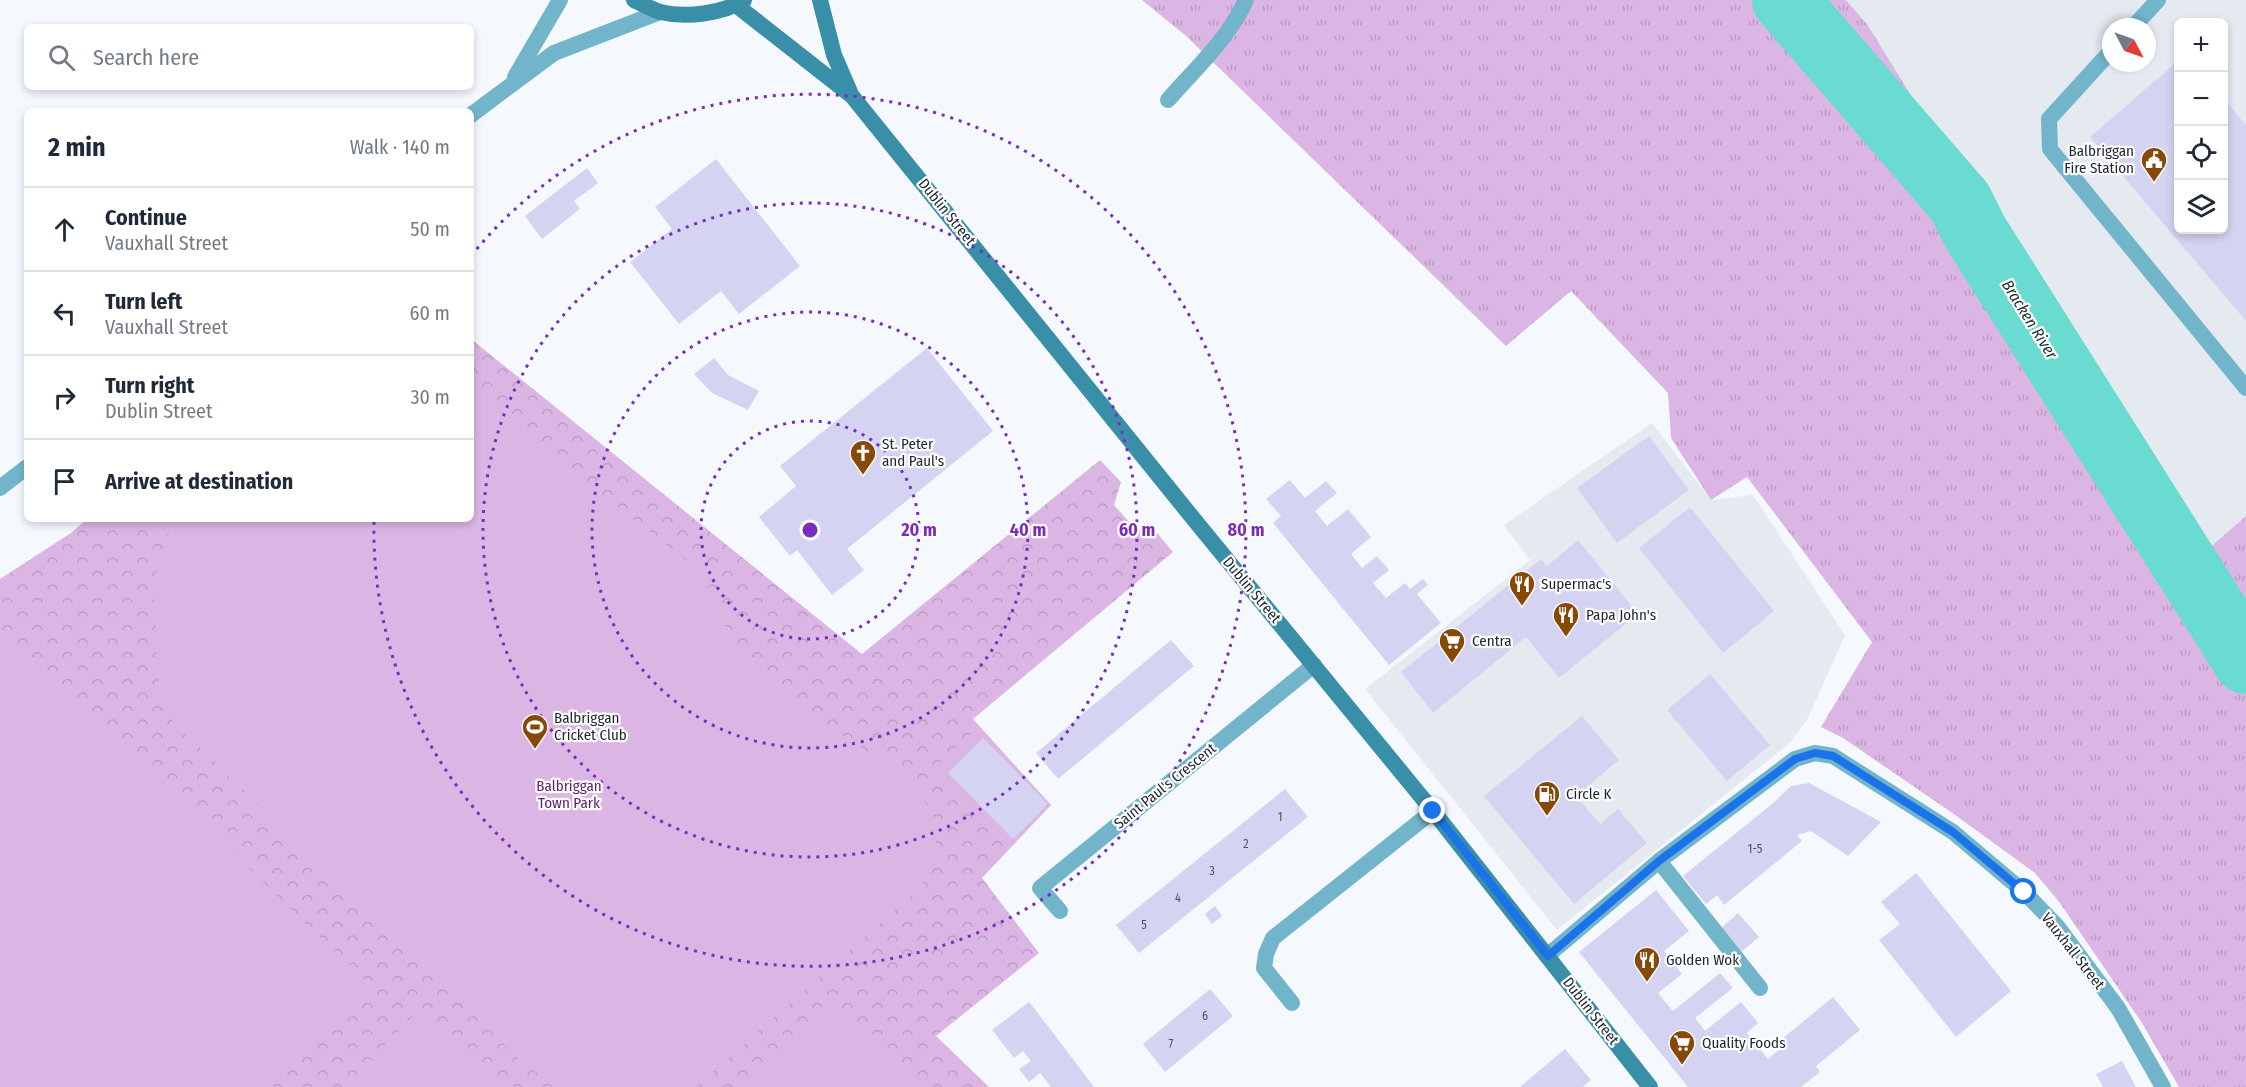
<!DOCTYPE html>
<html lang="en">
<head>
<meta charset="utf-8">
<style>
  body { margin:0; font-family:"Fira Sans Condensed",sans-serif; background:#f6f6f7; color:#1f2937 }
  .controls { position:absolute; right:18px; top:18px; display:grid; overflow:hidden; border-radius:9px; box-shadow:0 3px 9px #0003 }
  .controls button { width:54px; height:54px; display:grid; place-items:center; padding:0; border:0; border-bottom:2px solid #e0e1e3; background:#fff; color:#1f2937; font:30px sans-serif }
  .compass { position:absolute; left:2102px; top:18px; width:54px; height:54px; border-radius:50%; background:#fff; box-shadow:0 3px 9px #0003; rotate:131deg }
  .stop { position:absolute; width:18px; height:18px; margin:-14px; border:4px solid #1a73e8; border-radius:50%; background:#fff }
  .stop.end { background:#1a73e8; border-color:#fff; box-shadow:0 2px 6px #0008 }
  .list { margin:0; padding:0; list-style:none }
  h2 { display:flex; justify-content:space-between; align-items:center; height:78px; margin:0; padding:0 24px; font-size:26px }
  h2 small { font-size:20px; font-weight:400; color:#747a83 }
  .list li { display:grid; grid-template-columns:39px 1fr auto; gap:18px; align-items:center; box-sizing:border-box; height:84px; padding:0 24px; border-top:2px solid #e0e1e3 }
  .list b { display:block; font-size:22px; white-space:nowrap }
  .list p { margin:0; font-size:20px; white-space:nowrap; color:#747a83 }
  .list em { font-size:20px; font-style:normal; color:#747a83 }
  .icon { flex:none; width:33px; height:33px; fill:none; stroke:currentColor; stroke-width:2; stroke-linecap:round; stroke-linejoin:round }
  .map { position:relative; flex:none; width:2246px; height:1087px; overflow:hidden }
  .search { position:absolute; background:#fff; box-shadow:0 3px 9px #0003; left:24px; top:24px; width:450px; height:66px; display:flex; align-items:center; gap:15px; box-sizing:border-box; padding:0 21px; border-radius:9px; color:#747a83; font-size:22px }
  .panel { position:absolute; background:#fff; box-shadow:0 3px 9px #0003; left:24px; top:108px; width:450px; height:414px; border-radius:9px }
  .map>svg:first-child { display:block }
  .built { fill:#e5eaf0; fill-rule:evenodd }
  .grass { fill:url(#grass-tufts) }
  .park { fill:url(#park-crowns) }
  .pitch { fill:#dbb6e4 }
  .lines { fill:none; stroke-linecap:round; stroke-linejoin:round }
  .river { stroke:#6adbd0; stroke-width:66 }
  .building { fill:#d4d4f2 }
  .service { stroke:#72b5ca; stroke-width:16 }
  .minor { stroke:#72b5ca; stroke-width:16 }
  .tertiary { stroke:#72b5ca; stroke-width:16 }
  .secondary { stroke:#398fa8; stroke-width:16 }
  .route { stroke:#1a73e8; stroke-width:8 }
  .ring { fill:none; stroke:#7b2cbf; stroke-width:3; stroke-dasharray:3 6 }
  .labels { text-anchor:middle; stroke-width:4.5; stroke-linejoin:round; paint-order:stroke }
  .number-label { font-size:12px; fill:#4c515f }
  .poi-label { font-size:15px; fill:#1e252e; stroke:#fff; text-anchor:start }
  .street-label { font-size:15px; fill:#1e252e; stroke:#fff }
  .park-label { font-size:15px; fill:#60226e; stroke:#fff }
  .water-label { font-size:16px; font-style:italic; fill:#1b302e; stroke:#fff }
  .centre { fill:#7b2cbf; stroke:#fff; stroke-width:3 }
  .ring-label { font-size:18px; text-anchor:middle; font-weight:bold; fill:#7b2cbf; stroke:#fff; stroke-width:4.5; stroke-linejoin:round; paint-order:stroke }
</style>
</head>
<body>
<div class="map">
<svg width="2246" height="1087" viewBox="0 0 2246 1087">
  <defs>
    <pattern id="grass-tufts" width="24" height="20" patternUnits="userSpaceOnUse" patternTransform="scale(1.5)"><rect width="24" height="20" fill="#dbb6e4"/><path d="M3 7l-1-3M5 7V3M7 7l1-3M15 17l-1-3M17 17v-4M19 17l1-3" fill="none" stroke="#bc9cc4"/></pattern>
    <pattern id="park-crowns" width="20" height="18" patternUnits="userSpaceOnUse" patternTransform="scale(1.5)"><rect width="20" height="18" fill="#dbb6e4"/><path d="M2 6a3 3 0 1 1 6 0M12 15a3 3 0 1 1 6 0" fill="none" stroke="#bc9cc4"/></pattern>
  </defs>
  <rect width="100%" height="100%" fill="#f5f9fe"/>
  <path class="built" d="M1846 0H2246V516L2197 559 1867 24ZM2178 22H2224V230H2178ZM2111 27H2147V63H2111Z
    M1652 423 1711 500 1753 495 1845 635 1808 718 1791 742 1557 930 1365 689 1530 560 1504 525Z"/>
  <path class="grass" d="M1142 0H1846L1867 24 2197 559 2246 516V1087H2179L2142 1023 2060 903 2035 873 1951 812 1843 738 1821 727 1872 642 1747 477 1711 500 1671 438 1668 393 1571 291 1506 346 1186 36Z"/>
  <path class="park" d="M471 339 862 654 1100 460 1121 482 1114 505 1136 530 1157 533 1173 552 973 719 1051 805 982 878 1039 953 936 1036 989 1087H0V579L71 533 87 519H471Z"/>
  <path class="pitch" d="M471 382 519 432 702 572 734 647 798 707 913 780 940 829 922 886 696 1087H555L524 1064 173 721 157 675 154 580 173 519H471Z
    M0 629 368 983 268 1087H0Z
    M973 732 1038 803 1002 836 937 765Z
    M827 1001 917 1087H746Z
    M418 1010 500 1087H346Z"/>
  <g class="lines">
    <path class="river" d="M1785 0 1960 202 1975 232 2246 661"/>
  </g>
  <path class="building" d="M2178 61V230H2224V99L2246 125V321L2090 137Z
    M716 159 800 266 739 314 721 291 679 324 630 262 672 229 655 207Z
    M587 168 598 183 574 201 580 209 542 239 525 216Z
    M927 348 993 431 847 549 864 570 832 595 797 550 790 556 759 517 796 486 780 466Z
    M714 358 728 375 759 391 748 410 712 393 694 374Z
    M1649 436 1689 490 1617 543 1577 488Z
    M1290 480 1305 498 1326 481 1337 493 1315 511 1327 526 1348 509 1371 537 1351 554 1362 568 1377 556 1389 570 1373 583 1386 598 1405 583 1410 589 1423 579 1428 585 1417 594 1441 623 1389 665 1273 523 1281 516 1266 499Z
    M1690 507 1774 611 1723 653 1639 548Z
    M1578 540 1638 614 1559 678 1526 637 1433 713 1401 672 1541 559 1547 566Z
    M1171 640 1194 666 1058 779 1036 753Z
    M1710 674 1770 745 1727 781 1667 710Z
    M1582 716 1619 760 1576 796 1600 824 1618 809 1647 843 1574 904 1484 796Z
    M983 738 1048 804 1013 839 948 773Z
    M1809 783 1881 822 1848 856 1811 831 1797 835 1802 841 1724 905 1717 895 1706 904 1683 876 1772 804 1791 786Z
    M1285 789 1308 817 1139 953 1116 925Z
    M1916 873 2011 991 1956 1037 1879 940 1900 924 1881 902Z
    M1656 890 1689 931 1664 951 1682 974 1658 993 1673 1011 1720 973 1733 988 1695 1018 1705 1031 1741 1002 1758 1023 1747 1033 1768 1059 1780 1049 1776 1044 1833 997 1860 1030 1816 1066 1820 1072 1801 1087H1688L1579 952Z
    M1215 906 1222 916 1212 924 1205 914Z
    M1738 913 1759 937 1740 953 1719 930Z
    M1210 989 1233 1016 1165 1072 1143 1044Z
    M1029 1002 1051 1030 1094 1087H1051L1040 1073 1029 1082 1019 1069 1031 1061 1023 1051 1014 1058 992 1030Z
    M1565 1049 1591 1080 1583 1087H1520Z
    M2122 1061 2136 1087H2103L2096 1074Z"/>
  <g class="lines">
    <path class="service" d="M2133 27 2158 0
      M2111 51 2049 119 2050 149 2246 388
      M1168 100C1195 69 1229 38 1246 0
      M1659 861 1760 988
      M1292 1003 1264 968 1266 954 1273 938 1433 811"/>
    <path class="minor" d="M1060 911 1040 888 1314 665
      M1547 956 1659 861 1795 759 1815 753 1833 756 1953 832 2024 892 2057 926 2118 1008 2163 1087"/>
    <path class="tertiary" d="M515 77 560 0
      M471 115 554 53 660 12
      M0 488 27 467"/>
    <path class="secondary" d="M634 0C642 4 651 9 660 12 686 18 722 14 744 0
      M820 0 834 55 850 92
      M736 5 852 96 1192 517 1433 811 1650 1087"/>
  </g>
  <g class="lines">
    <path class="route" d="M1433 811 1548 956 1659 861 1795 759 1815 753 1833 756 1953 832 2024 892"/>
  </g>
  <g class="ring">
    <circle cx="810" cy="530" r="109"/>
    <circle cx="810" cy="530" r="218"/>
    <circle cx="810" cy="530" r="327"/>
    <path d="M471 256A436 436 0 1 1 374 522"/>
  </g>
  <defs>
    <g id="civic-pin" transform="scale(1.35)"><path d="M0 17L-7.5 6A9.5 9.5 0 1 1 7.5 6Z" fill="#864908" stroke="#fff"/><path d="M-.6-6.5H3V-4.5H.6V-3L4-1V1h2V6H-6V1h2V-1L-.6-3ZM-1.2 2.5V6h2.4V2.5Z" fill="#fff"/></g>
    <g id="church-pin" transform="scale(1.35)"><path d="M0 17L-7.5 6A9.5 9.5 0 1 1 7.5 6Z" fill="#864908" stroke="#fff"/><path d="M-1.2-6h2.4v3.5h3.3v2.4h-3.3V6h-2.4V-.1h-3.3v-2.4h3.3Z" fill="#fff"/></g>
    <g id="restaurant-pin" transform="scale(1.35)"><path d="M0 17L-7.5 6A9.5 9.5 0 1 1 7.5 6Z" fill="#864908" stroke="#fff"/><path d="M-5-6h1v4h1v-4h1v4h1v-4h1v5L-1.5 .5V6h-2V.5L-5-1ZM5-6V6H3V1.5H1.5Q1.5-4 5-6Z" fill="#fff"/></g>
    <g id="supermarket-pin" transform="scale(1.35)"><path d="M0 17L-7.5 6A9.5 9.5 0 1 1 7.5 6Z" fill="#864908" stroke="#fff"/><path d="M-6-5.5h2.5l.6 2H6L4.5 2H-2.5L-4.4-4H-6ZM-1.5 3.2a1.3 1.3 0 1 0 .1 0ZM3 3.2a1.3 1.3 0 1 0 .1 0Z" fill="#fff"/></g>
    <g id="stadium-pin" transform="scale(1.35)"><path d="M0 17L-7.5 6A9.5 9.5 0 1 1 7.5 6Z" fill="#864908" stroke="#fff"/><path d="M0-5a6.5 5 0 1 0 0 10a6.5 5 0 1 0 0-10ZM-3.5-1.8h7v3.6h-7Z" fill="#fff"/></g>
    <g id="fuel-pin" transform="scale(1.35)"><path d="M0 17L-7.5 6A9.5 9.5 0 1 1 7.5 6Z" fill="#864908" stroke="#fff"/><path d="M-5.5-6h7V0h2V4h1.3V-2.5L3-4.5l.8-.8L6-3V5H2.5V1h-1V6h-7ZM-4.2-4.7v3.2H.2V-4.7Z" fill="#fff"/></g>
  </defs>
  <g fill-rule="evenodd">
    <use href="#civic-pin" x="2154" y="160"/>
    <use href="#church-pin" x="863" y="453"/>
    <use href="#restaurant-pin" x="1522" y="584"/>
    <use href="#restaurant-pin" x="1566" y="615"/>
    <use href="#supermarket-pin" x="1452" y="641"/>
    <use href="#stadium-pin" x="535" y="727"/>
    <use href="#fuel-pin" x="1547" y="794"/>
    <use href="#restaurant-pin" x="1647" y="960"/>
    <use href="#supermarket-pin" x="1682" y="1043"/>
  </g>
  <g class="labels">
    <g class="number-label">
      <text x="1280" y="821">1</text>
      <text x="1246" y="848">2</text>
      <text x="1755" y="853">1-5</text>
      <text x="1212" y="875">3</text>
      <text x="1178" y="902">4</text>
      <text x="1144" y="929">5</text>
      <text x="1205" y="1020">6</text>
      <text x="1171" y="1048">7</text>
    </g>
    <g class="poi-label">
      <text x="2134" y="156" text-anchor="end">Balbriggan<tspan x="2134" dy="17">Fire Station</tspan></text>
      <text x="882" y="449">St. Peter<tspan x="882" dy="17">and Paul's</tspan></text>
      <text x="1541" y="589">Supermac's</text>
      <text x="1586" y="620">Papa John's</text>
      <text x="1472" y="646">Centra</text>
      <text x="554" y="723">Balbriggan<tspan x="554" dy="17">Cricket Club</tspan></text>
      <text x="1566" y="799">Circle K</text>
      <text x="1666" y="965">Golden Wok</text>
      <text x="1702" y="1048">Quality Foods</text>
    </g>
    <g class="street-label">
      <text transform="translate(947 212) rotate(51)" y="5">Dublin Street</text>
      <text transform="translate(1252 590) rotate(50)" y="5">Dublin Street</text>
      <text transform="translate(1165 786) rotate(-39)" y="5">Saint Paul's Crescent</text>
      <text transform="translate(2073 951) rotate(52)" y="5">Vauxhall Street</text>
      <text transform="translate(1591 1011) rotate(52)" y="5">Dublin Street</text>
    </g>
    <g class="park-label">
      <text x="569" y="791">Balbriggan<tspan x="569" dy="17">Town Park</tspan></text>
    </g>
    <g class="water-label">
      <text transform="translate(2030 319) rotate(58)" y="6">Bracken River</text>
    </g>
  </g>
  <circle cx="810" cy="530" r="9" class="centre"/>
  <g class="ring-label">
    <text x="919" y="536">20 m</text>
    <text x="1028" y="536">40 m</text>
    <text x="1137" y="536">60 m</text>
    <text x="1246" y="536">80 m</text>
  </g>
</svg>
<div class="controls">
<button>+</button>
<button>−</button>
<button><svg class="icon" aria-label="locate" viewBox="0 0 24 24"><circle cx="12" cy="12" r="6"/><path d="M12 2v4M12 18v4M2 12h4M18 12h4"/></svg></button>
<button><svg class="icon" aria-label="layers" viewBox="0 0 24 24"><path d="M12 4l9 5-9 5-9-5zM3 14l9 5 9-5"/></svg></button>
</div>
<svg class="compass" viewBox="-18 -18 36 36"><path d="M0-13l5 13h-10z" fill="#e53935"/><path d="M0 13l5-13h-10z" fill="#747a83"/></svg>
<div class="stop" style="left:2024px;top:892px"></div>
<div class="stop end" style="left:1433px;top:811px"></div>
<div class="search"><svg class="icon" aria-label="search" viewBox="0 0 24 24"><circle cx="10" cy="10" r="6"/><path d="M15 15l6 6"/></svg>Search here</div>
<section class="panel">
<h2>2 min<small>Walk · 140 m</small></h2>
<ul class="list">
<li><svg class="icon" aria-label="ahead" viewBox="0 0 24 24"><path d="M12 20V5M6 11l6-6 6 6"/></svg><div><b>Continue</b><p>Vauxhall Street</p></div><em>50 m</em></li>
<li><svg class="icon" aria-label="left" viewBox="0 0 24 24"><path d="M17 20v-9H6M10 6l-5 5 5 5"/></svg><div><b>Turn left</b><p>Vauxhall Street</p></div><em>60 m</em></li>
<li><svg class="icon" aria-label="right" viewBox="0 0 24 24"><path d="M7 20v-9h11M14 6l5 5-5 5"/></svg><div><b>Turn right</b><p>Dublin Street</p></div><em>30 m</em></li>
<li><svg class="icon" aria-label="arrive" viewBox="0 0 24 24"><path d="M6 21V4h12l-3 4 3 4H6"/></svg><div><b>Arrive at destination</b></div></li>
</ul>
</section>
</div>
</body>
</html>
